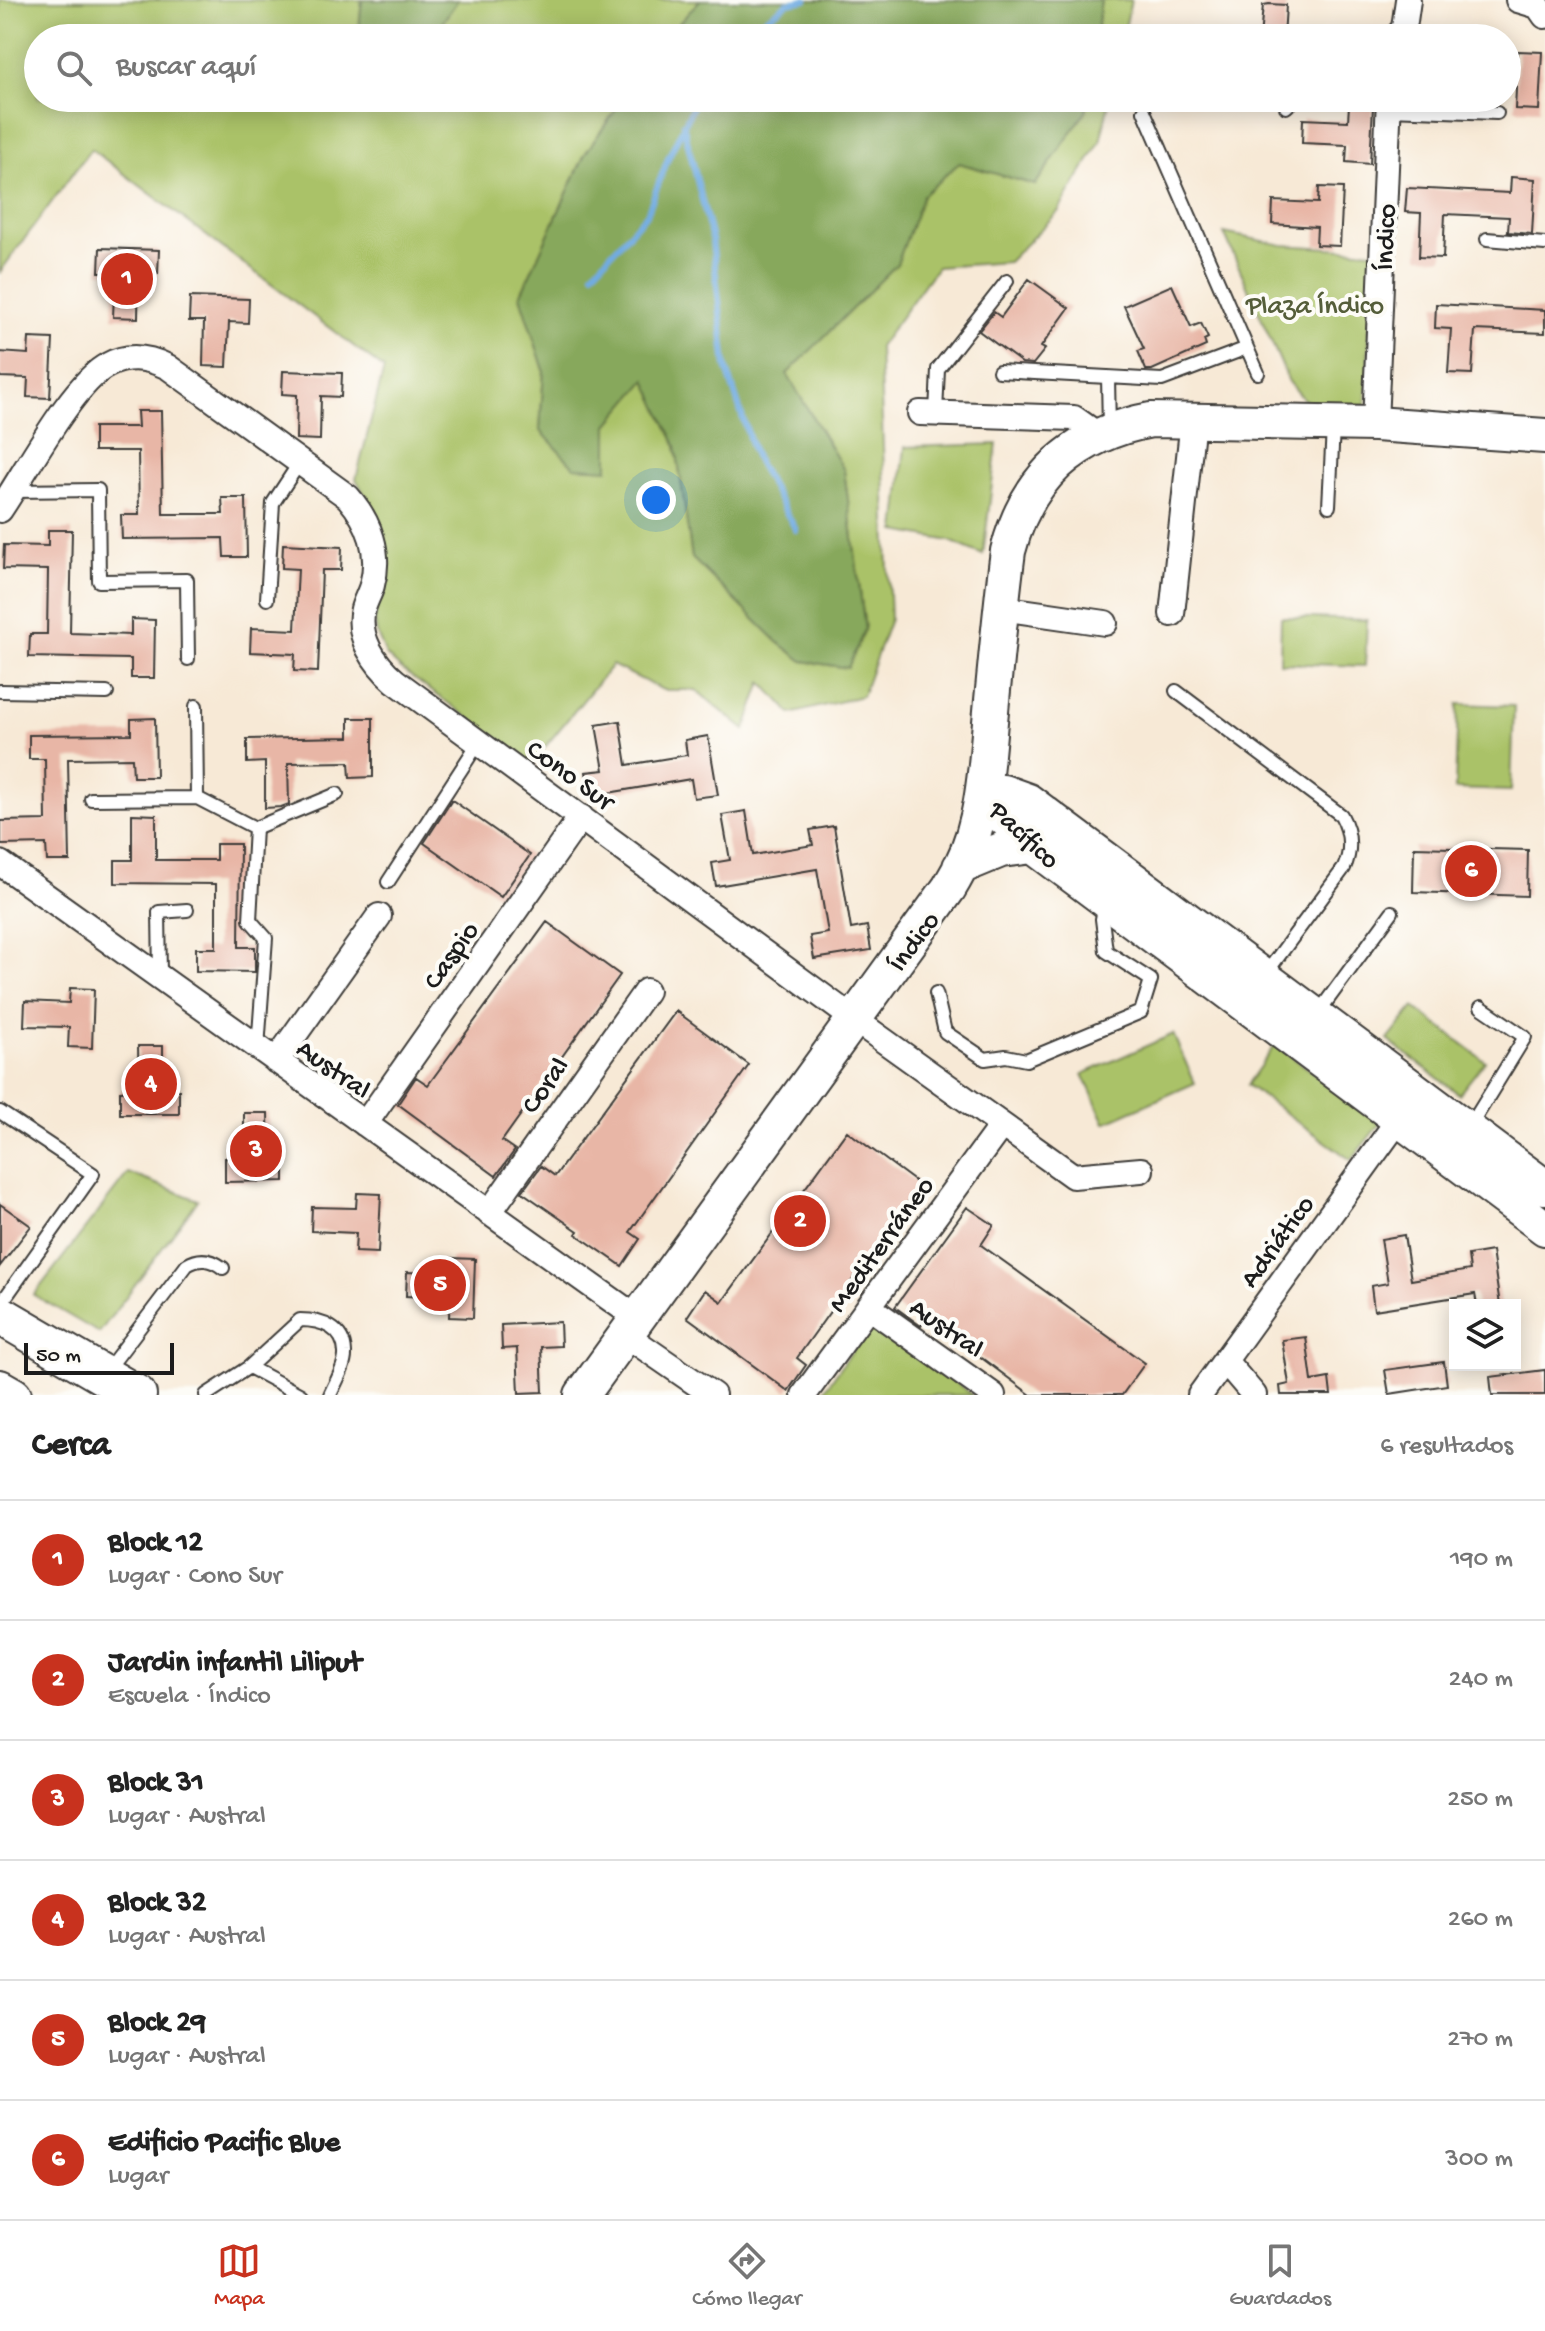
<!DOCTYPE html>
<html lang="es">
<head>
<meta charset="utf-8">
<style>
  body { margin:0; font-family:"Gochi Hand",sans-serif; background:#f6f6f6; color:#222 }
  .controls { position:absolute; right:24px; bottom:24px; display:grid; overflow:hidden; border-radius:0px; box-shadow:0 4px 20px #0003 }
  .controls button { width:72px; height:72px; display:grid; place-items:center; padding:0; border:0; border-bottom:2px solid #e0e0e0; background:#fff; color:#222; font:40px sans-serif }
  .scale { position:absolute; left:24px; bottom:20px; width:150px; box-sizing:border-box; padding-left:8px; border:4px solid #1c1c1c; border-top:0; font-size:22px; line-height:28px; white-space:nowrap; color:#1c1c1c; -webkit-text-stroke:6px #fdfcf7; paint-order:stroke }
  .you { position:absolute; left:656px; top:500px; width:28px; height:28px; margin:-20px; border:6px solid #fff; border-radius:50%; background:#1a73e8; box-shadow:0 0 0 12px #1a73e833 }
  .badge { display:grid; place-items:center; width:52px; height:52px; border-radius:50%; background:#c8321e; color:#fff; font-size:26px; font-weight:700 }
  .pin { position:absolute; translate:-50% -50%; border:4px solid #fff; box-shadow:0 2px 8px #0006 }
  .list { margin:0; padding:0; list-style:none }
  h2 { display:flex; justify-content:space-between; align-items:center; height:104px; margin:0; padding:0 32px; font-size:34px }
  h2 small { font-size:26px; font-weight:400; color:#767676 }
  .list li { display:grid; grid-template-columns:52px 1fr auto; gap:24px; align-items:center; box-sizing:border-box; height:120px; padding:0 32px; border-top:2px solid #e0e0e0 }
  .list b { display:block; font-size:30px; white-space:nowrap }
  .list p { margin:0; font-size:26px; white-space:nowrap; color:#767676 }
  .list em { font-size:26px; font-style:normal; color:#767676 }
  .icon { flex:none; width:44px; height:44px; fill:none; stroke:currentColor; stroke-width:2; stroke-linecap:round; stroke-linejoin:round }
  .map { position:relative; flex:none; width:1545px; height:1395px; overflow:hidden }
  .search { position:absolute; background:#fff; box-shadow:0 4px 20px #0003; left:24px; right:24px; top:24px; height:88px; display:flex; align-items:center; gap:20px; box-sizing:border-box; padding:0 28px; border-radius:44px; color:#767676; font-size:30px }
  .sheet { height:824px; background:#fff }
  nav { display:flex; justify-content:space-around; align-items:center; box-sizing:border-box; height:112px; border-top:2px solid #e0e0e0; background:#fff; font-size:22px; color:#767676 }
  nav a { display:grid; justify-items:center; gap:4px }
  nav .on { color:#c8321e }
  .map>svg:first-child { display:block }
  .green { fill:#aac267; stroke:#636f42; stroke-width:2 }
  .forest { fill:#87a85c; stroke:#52623c; stroke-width:2 }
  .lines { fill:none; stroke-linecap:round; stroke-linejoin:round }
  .stream { stroke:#71ace2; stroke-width:6 }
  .building { fill:#e8b6a6 }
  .lane-casing { stroke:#3d3b38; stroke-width:16 }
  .street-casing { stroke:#3d3b38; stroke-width:28 }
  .secondary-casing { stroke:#3d3b38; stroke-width:38 }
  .primary-casing { stroke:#3d3b38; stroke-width:42 }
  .lane { stroke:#fff; stroke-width:12 }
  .street { stroke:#fff; stroke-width:24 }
  .secondary { stroke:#fff; stroke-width:34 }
  .primary { stroke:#fff; stroke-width:38 }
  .labels { text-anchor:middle; stroke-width:8; stroke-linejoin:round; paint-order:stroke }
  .street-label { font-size:28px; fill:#1c1c1c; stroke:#fdfcf7 }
  .park-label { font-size:28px; fill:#555e3a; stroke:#fdfcf7 }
</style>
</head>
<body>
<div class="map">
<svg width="1545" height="1395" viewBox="0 0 1545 1395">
  <rect width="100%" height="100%" fill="#fdfcf7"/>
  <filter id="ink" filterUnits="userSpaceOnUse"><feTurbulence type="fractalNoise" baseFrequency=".0125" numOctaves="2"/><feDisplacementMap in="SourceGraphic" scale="16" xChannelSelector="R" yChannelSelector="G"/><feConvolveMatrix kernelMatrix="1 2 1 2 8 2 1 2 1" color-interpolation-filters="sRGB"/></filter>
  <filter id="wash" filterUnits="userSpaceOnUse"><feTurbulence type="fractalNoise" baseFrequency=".006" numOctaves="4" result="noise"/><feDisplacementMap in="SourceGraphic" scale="32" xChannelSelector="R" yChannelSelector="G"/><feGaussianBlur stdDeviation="1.8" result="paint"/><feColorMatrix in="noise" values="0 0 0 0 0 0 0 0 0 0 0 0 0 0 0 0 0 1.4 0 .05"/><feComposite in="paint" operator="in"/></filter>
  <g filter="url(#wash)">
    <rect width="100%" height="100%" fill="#f7e9d6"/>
    <path class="green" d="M0 0H362L358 38H38V98H624L585 154 520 296 544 370 540 430 608 425 646 379 676 446 692 558 778 642 803 661 847 668 865 629 844 470 786 374 897 264 923 195 959 163 1035 185 1086 111 1088 98H1110L1100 142 1058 212 1008 262 937 267 879 347 890 619 862 696 791 714 762 682 745 730 696 690H663L612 665 532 763 402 670 386 655 377 634 375 622 384 538 374 511 356 479 384 369 91 149 0 272Z
      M458 0H700L666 38H422L439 27Z
      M1101 0H1131L1123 38H1096Z
      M1224 233 1283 245 1373 251 1366 406 1308 404 1289 382Z
      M997 444 983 555 950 541 896 531 905 447Z
      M1281 617 1367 620 1365 666 1280 663Z
      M1458 704 1514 706 1511 791 1455 789Z
      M1414 1007 1485 1061 1459 1094 1388 1040Z
      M1173 1034 1195 1083 1105 1123 1083 1074Z
      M1275 1045 1382 1121 1351 1160 1247 1085Z
      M128 1173 198 1200 99 1333 34 1295Z
      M872 1323 973 1395H821Z"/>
    <path class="forest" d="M362 0H458L439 27 422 38H358Z
      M700 0H1101L1096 38H666Z
      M624 98H1088L1086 111 1035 185 959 163 923 195 897 264 787 374 844 470 865 629 848 668 803 661 778 642 692 558 676 446 646 380 608 425V469L574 467 540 430 544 370 520 296 585 154Z"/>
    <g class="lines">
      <path class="stream" d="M739 38 788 3 806 0
        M683 124 712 240 726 366 756 459 796 530
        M593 273 647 214 669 156 697 98"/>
    </g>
    <g id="blocks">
      <path class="building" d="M1269 4 1286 5 1284 38H1260L1263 5Z
        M1518 51 1542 52 1539 110 1515 109Z
        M1349 105 1373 106 1370 164 1346 162 1347 145 1302 143 1303 119 1348 121Z
        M1511 177 1535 179 1532 234 1508 232 1509 217 1445 214 1443 258 1419 257 1421 213 1405 212 1407 188 1510 193Z
        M1319 187 1343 188 1340 246 1316 245 1317 227 1272 224 1273 201 1318 203Z
        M100 248 159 250 158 274 139 273 138 318 113 317 115 272H99Z
        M1029 279 1069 308 1041 347 1045 349 1033 364 1022 363 979 331 994 312 1001 317Z
        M1172 285 1191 327 1201 323 1208 338 1204 340 1206 346 1152 370H1146L1138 351 1144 349 1124 306Z
        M190 297 249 299 248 323 229 322 227 367 203 366 204 321H189Z
        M1436 304 1545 310V333L1475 330 1472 374 1448 373 1451 329 1435 328Z
        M29 338 53 339 50 398 27 397 28 378 0 377V352L28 354Z
        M283 371 342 373 341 397 321 396 320 440 296 439 297 395 282 394Z
        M137 411H161L163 514H223L222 498H246L247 557H224L223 538 122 539 121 515H139L138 451H94V427H138Z
        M48 530H72L70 633 131 635V619L155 620 154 678H131V659L29 657 30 634H47L48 570 3 569 4 545 48 546Z
        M283 544 342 547 341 570H322L318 672 294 671 295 654 250 652 251 628 295 630 298 569 282 568Z
        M155 718 156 777H133L132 758 68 759 70 861H47L46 844 1 845V821L46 820 45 759H29V735L131 734V719Z
        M349 718H373V777L350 778 349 762 288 763 289 804 281 807 265 808V762L247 763V739L349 737Z
        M620 721 627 765 687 755 685 740 708 736 718 795 694 798 691 779 590 796 586 772 604 770 596 725Z
        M452 800 530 855 501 897 424 843Z
        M746 811 753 855 813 845 810 830 834 826 851 929 867 926 871 950 814 959 810 936 828 933 817 869 716 886 712 863 730 860 722 815Z
        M132 814 156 815V860H216V844H240L239 947H255V972L196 971V948H216V884L115 883V860H132Z
        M1414 847 1528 850 1527 896 1413 892Z
        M547 922 620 975 502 1141 515 1150 496 1176 398 1104 416 1077 428 1085Z
        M70 988 94 989 92 1048 68 1047 69 1027 24 1026 25 1001 69 1003Z
        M676 1011 749 1065 630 1232 640 1239 622 1266 576 1234 578 1231 522 1192 541 1166 555 1176Z
        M138 1046H163V1090H179V1114H120V1091L139 1090Z
        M244 1113H268L269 1157H284V1181L225 1182V1158L244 1157Z
        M847 1131 920 1185 797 1358 806 1365 788 1391 687 1317 705 1290 722 1302Z
        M357 1193 381 1194 378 1253 355 1252 356 1233 311 1231 312 1207 356 1208Z
        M0 1204 31 1226 0 1266Z
        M967 1207 994 1225 981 1245 1145 1363 1122 1395H1031L927 1317 921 1326 895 1307Z
        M1404 1235 1411 1280 1470 1270 1468 1255 1492 1251 1500 1305H1477L1475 1294 1374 1310 1371 1286 1388 1283 1381 1239Z
        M451 1258 475 1259 473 1318 449 1317 450 1298 406 1296 407 1272 451 1274Z
        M560 1322 561 1346 541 1347 543 1392 519 1393 517 1348 502 1349 501 1325Z
        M1306 1337 1312 1381 1329 1378 1331 1395H1281L1280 1386 1289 1384 1282 1340Z
        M1444 1362 1447 1385 1389 1394 1385 1370Z
        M1545 1370V1395H1492L1490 1377Z"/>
    </g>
  </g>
  <g filter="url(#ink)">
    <use href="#blocks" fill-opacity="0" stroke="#3d3b38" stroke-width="2"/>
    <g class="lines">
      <g class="lane-casing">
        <path id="lane" d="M1286 107 1296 98
          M1389 109 1497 113
          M1144 111 1258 373
          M1487 239 1545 244
          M999 371 1162 380 1247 348
          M1108 377 1109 430
          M936 413 938 369 1007 281
          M13 491 98 490 99 581 187 580 188 659
          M1329 506 1333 427
          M267 599 273 503 300 462
          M0 691 107 693
          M1176 691 1341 815C1351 833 1352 850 1344 868L1264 976
          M196 706 197 798 255 828
          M91 799 197 798
          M388 882 479 742
          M160 975 159 912 187 910
          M936 993 945 1032 985 1059 1006 1056 1026 1060 1141 1012 1151 980 1106 951 1102 919 1105 903
          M1318 1013 1392 912
          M258 1048 266 938 250 920 255 828 337 794
          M0 1112 93 1174 0 1305
          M1469 1128 1525 1037 1481 1007
          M249 1367 300 1320C322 1320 344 1328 345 1353 346 1366 335 1383 330 1395
          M105 1373 187 1265C200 1257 211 1259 223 1268
          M206 1395 249 1367 301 1395"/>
      </g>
      <g class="street-casing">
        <path id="street" d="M1518 0 1538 6 1545 16
          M1396 38 1404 28 1408 0
          M920 413 1074 418 1098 435
          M1375 424 1389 98
          M0 510C24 475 73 382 108 365 128 354 148 357 168 367L348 497C370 522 381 553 372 585 370 593 365 601 363 609 356 637 375 664 395 681L855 1020 1073 1176 1141 1170
          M1001 608 1105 623
          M1172 614 1193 420
          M0 863 637 1318
          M276 1061 379 916
          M365 1124 581 817
          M489 1213 646 991
          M869 1307 993 1395
          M626 1335 713 1395
          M1225 1361 1254 1395
          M804 1395 1001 1126
          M1200 1395 1399 1119"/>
      </g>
      <g class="secondary-casing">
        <path id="secondary" d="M984 793 996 810 1033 846 1545 1228
          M984 793 1003 792 1028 801 1545 1187
          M960 867 1001 850 1033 846
          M0 1387 14 1395
          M582 1395 949 888C984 833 985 774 991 711 996 658 1001 604 1008 551 1027 477 1075 434 1151 420L1375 424 1545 436"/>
      </g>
      <g class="primary-casing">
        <path id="primary" d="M0 1315 137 1395"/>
      </g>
      <use href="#lane" class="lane"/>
      <use href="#street" class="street"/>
      <use href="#secondary" class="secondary"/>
      <use href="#primary" class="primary"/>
    </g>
  </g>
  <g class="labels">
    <g class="street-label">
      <text transform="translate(1383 237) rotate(-88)" y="10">Índico</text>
      <text transform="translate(572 773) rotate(36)" y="10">Cono Sur</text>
      <text transform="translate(1026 833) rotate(43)" y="10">Pacífico</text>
      <text transform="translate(912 940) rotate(-54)" y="10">Índico</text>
      <text transform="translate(449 954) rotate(-55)" y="10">Caspio</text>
      <text transform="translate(335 1067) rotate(35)" y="10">Austral</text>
      <text transform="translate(543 1084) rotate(-55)" y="10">Coral</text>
      <text transform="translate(1275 1240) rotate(-54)" y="10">Adriático</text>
      <text transform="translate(879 1243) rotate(-54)" y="10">Mediterráneo</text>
      <text transform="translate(948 1326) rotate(35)" y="10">Austral</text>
    </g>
    <g class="park-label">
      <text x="1315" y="313">Plaza Índico</text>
    </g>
  </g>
</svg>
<div class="controls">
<button><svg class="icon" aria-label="layers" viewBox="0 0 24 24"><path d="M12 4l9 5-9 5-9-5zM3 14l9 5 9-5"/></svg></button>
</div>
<div class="scale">50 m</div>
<div class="you"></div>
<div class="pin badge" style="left:127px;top:279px">1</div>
<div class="pin badge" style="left:800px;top:1221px">2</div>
<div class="pin badge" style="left:256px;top:1151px">3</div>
<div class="pin badge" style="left:151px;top:1084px">4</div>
<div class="pin badge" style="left:440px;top:1285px">5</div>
<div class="pin badge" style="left:1471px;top:871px">6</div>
<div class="search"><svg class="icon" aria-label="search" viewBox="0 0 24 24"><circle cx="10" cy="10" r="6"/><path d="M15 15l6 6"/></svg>Buscar aquí</div>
</div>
<section class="sheet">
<h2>Cerca<small>6 resultados</small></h2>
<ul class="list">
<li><span class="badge">1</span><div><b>Block 12</b><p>Lugar · Cono Sur</p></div><em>190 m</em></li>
<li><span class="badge">2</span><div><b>Jardin infantil Liliput</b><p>Escuela · Índico</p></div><em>240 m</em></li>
<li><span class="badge">3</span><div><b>Block 31</b><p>Lugar · Austral</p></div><em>250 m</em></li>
<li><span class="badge">4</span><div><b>Block 32</b><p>Lugar · Austral</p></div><em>260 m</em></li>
<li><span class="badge">5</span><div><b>Block 29</b><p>Lugar · Austral</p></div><em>270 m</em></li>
<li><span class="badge">6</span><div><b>Edificio Pacific Blue</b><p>Lugar</p></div><em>300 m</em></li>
</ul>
</section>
<nav>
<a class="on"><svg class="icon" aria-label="map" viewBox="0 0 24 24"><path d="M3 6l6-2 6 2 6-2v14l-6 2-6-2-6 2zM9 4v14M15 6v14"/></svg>Mapa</a>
<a><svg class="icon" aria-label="directions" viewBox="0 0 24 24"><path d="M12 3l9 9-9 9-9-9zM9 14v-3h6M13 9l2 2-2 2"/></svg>Cómo llegar</a>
<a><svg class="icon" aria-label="saved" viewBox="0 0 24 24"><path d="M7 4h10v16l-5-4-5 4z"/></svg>Guardados</a>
</nav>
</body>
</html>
